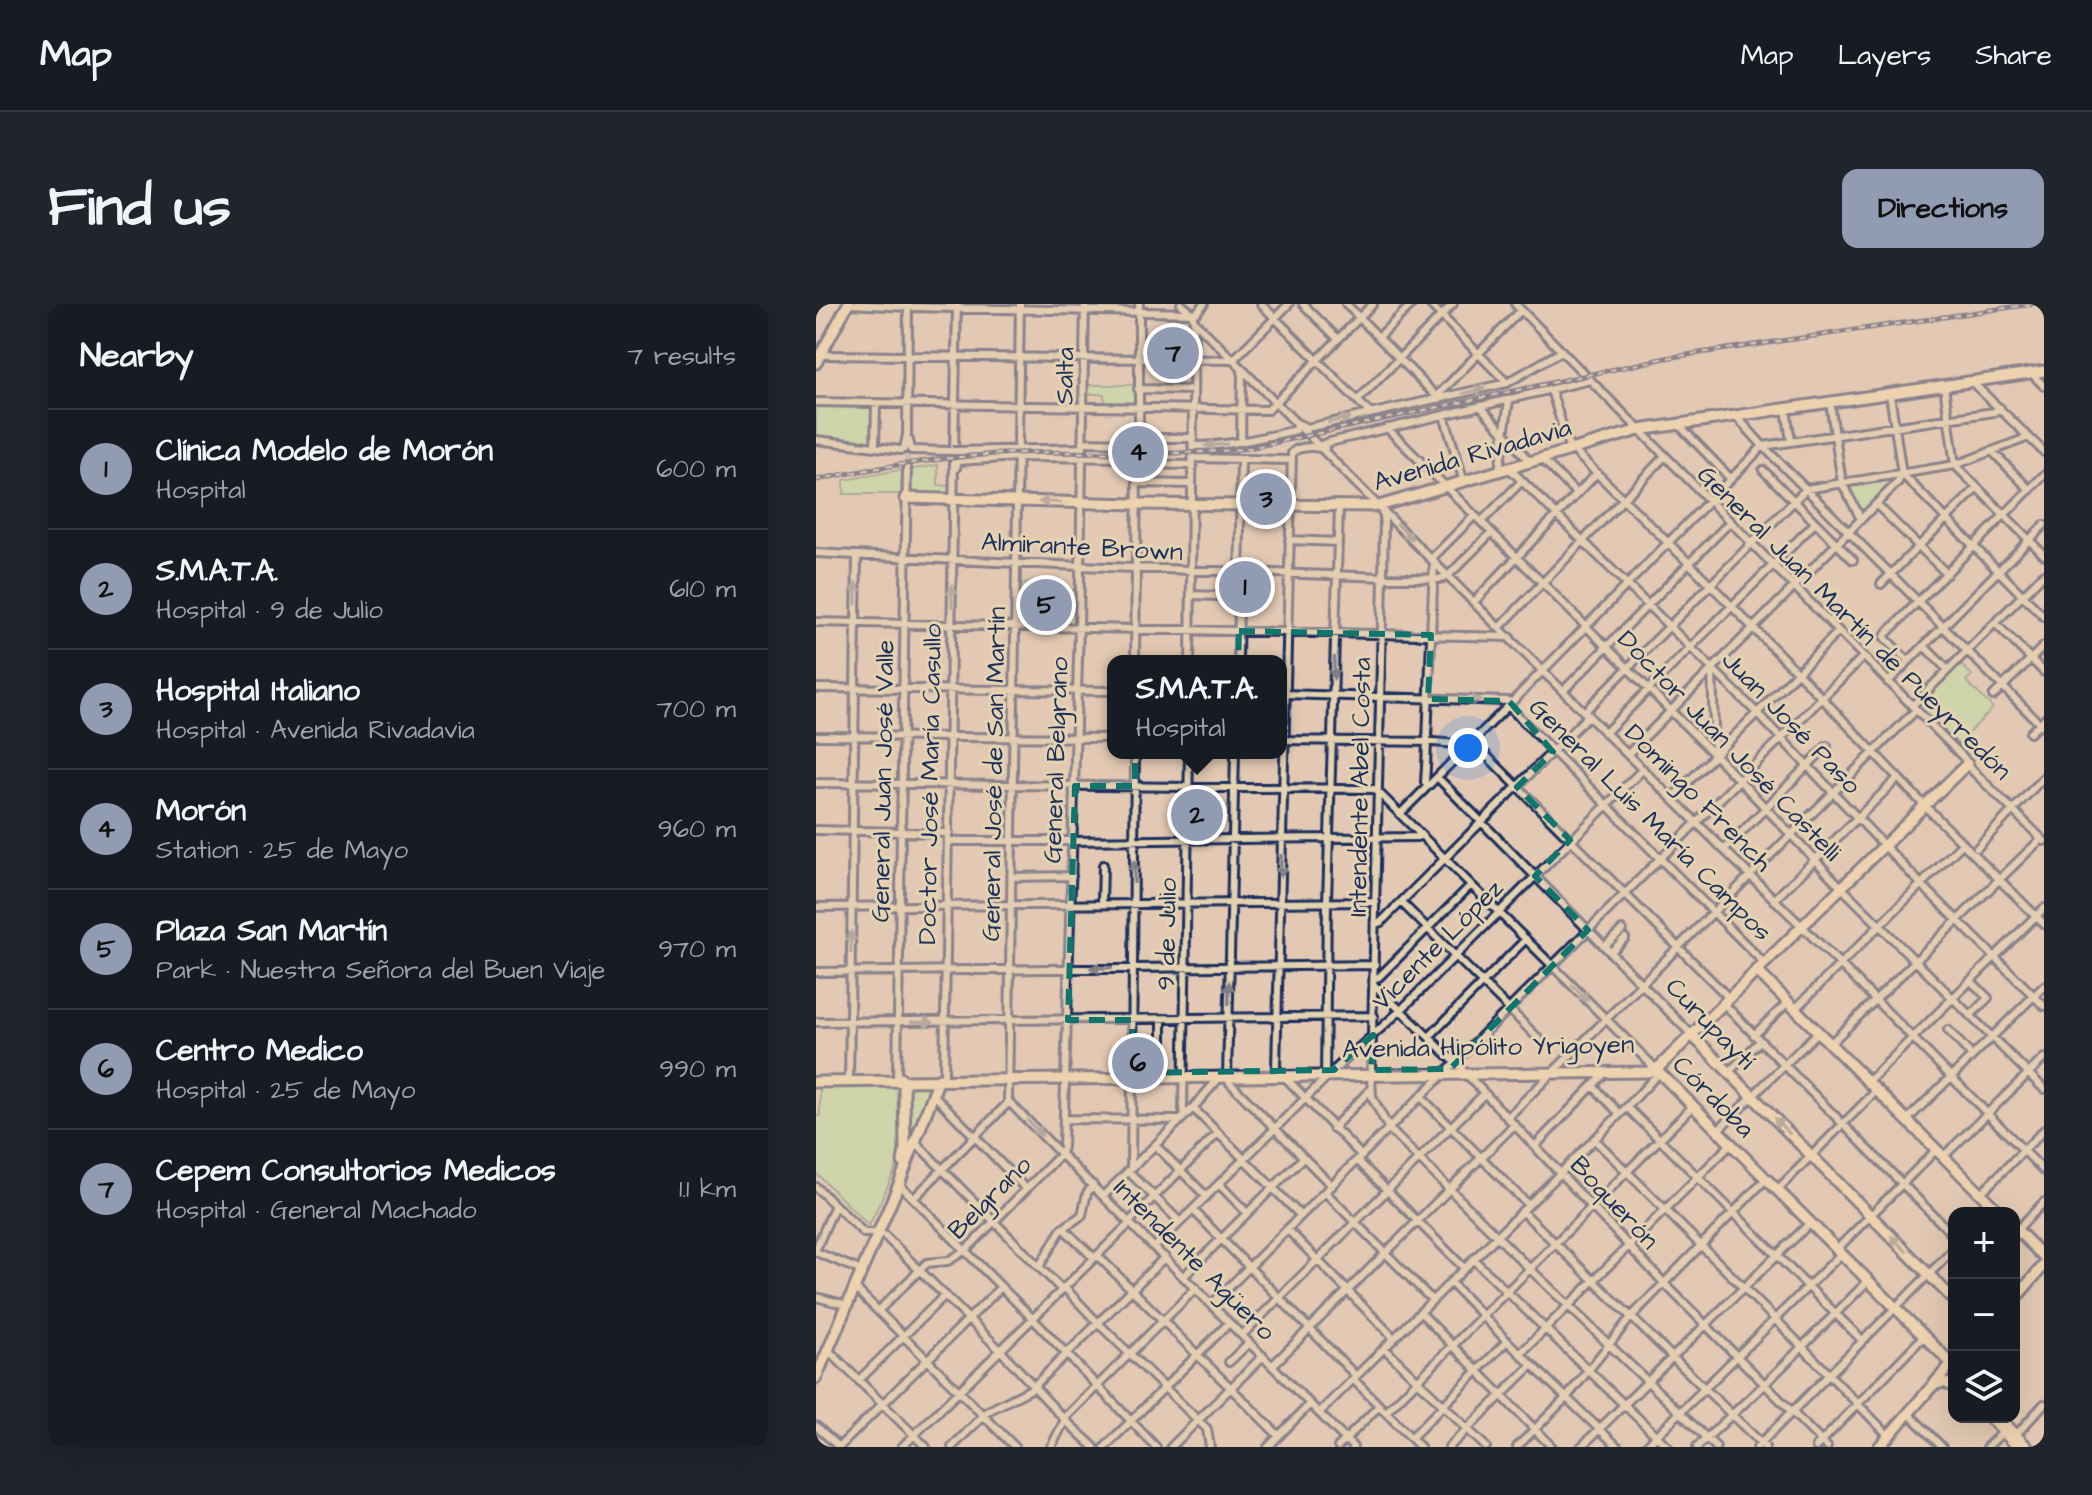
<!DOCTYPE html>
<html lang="en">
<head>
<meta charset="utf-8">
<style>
  body { margin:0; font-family:"Architects Daughter",sans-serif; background:#20242c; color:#f1f3f6 }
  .controls { position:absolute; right:24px; bottom:24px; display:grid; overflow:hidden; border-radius:16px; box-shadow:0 8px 32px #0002 }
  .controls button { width:72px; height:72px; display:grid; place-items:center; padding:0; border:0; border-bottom:2px solid #363941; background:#171b24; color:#f1f3f6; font:40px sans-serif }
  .you { position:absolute; left:652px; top:444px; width:28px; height:28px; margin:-20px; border:6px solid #fff; border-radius:50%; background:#1a73e8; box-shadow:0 0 0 12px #1a73e833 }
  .badge { display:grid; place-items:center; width:52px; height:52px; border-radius:50%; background:#919bb2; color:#111; font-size:26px; font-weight:700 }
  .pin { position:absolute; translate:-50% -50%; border:4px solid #fff; box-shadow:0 2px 8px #0006 }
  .popup { position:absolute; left:291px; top:351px; width:180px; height:104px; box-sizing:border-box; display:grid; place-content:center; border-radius:16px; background:#171b24; filter:drop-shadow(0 2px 6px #0005); font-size:26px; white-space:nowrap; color:#9ea1a6 }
  .popup b { font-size:30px; color:#f1f3f6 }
  .popup::after { content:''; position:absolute; left:50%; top:100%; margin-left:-16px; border:16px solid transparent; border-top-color:#171b24 }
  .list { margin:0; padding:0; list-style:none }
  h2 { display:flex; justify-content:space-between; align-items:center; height:104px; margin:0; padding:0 32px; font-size:34px }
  h2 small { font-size:26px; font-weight:400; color:#9ea1a6 }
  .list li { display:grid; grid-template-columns:52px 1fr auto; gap:24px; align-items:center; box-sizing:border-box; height:120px; padding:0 32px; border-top:2px solid #363941 }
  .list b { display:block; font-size:30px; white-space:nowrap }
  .list p { margin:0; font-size:26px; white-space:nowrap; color:#9ea1a6 }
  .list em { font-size:26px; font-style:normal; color:#9ea1a6 }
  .icon { flex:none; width:44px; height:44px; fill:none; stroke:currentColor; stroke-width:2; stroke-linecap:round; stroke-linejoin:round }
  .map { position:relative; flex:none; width:1228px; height:1143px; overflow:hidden; border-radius:16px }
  header { display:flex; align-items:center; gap:48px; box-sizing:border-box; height:112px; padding:0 40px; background:#171b24; border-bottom:2px solid #363941 }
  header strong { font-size:38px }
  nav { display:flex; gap:44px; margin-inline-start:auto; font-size:28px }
  .intro { display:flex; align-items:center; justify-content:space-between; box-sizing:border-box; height:192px; padding:0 48px }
  h1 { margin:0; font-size:56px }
  .button { padding:20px 36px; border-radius:16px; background:#919bb2; color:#111; font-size:28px; font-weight:700 }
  main { display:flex; gap:48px; padding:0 48px }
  aside { flex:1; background:#171b24; border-radius:16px; box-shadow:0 8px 32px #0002 }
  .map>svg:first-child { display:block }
  .green { fill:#b5e2a0; stroke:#68887f; stroke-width:2 }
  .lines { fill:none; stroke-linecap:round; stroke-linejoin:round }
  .minor-tunnel { stroke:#bbaaa2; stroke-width:6; stroke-dasharray:6 3; stroke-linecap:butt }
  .minor-casing { stroke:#1b2f5e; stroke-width:12 }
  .major-casing { stroke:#1b2f5e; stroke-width:15 }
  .minor { stroke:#e4d2b0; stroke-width:6 }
  .major { stroke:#f9ddab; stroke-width:9 }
  .rail-casing { stroke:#1b2f5e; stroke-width:5 }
  .rail { stroke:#e4d2b0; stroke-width:2; stroke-dasharray:6; stroke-linecap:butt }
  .minor-bridge-casing { stroke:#1b2f5e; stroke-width:12; stroke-linecap:butt }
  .minor-bridge { stroke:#e4d2b0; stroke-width:6 }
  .oneway { fill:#808087 }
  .oneway2 { fill:#8a8684 }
  .marked { fill:none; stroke:#0f766e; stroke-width:6; stroke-dasharray:16 10; stroke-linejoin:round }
  .labels { text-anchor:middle; stroke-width:6; stroke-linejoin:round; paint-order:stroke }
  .street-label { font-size:26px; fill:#1b2f5e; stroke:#e4d2b0 }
</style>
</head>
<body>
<header>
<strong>Map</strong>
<nav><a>Map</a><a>Layers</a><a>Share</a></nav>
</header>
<div class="intro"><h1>Find us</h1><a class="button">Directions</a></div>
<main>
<aside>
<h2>Nearby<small>7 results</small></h2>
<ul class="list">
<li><span class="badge">1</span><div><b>Clínica Modelo de Morón</b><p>Hospital</p></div><em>600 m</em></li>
<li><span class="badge">2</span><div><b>S.M.A.T.A.</b><p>Hospital · 9 de Julio</p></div><em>610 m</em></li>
<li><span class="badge">3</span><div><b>Hospital Italiano</b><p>Hospital · Avenida Rivadavia</p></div><em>700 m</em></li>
<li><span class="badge">4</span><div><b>Morón</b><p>Station · 25 de Mayo</p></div><em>960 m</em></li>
<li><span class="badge">5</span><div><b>Plaza San Martín</b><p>Park · Nuestra Señora del Buen Viaje</p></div><em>970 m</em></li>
<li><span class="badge">6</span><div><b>Centro Medico</b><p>Hospital · 25 de Mayo</p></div><em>990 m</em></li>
<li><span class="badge">7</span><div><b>Cepem Consultorios Medicos</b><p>Hospital · General Machado</p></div><em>1.1 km</em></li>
</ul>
</aside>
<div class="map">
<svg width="1228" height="1143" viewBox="0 0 1228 1143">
  <rect width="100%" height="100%" fill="#e3c9b3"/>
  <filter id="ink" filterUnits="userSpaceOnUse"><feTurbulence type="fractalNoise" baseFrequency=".0125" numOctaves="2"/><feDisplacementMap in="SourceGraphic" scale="16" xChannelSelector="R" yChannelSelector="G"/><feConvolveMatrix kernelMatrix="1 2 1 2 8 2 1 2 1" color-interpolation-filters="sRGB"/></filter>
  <g filter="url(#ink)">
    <path class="green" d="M272 81H319L320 99 289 100 288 90H272Z
      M0 100 56 101V138L54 140 0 134Z
      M122 161V181L133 182V193L92 190V166Z
      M84 166 86 169 85 190H28V176Z
      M1086 170 1045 215 1026 179Z
      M220 276 244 278 253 286H259L258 319 202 317 203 282Z
      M1143 359 1156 371 1150 377 1177 404 1139 443 1101 404Z
      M115 779 116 782 99 830H92L91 781Z
      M4 783H81L85 787V853L53 922 0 869V812H4Z"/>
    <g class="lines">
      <path class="minor-tunnel" d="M91 151V164"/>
      <g class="minor-casing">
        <path id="minor" d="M33 0 92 3 376 9
          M323 0V134
          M365 0 376 9
          M445 0 554 109
          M487 0 522 35
          M530 0 623 95
          M614 0 691 79
          M699 0 1148 454 1154 464 1228 537
          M376 9H380L388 0
          M378 17 490 129
          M563 33 596 0
          M9 51 414 56 419 54 473 0
          M1218 69 1219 73 1228 82
          M1156 78 1228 148
          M1128 82 1139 161 1228 251
          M322 85 377 86
          M735 86 754 146
          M1074 90 1086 170 1228 313
          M621 92 705 6
          M542 96 637 0
          M0 98 452 106 557 0
          M1014 98 1026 179 1045 215
          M665 103 714 158
          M970 105 975 137
          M628 111 648 178
          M920 112 947 142 1228 424
          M481 119 491 124 691 79 746 47
          M862 120 915 175
          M571 124 899 451 1025 583 1228 785
          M496 135 683 324 1024 660 1228 867
          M0 136 85 146 88 145 91 131 92 2
          M93 136 95 146 136 147
          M267 138 316 139 323 134H377
          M425 138 426 65
          M377 142C412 142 445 134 480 126L481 119
          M59 143 60 99
          M503 144C495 142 481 143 476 149L460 764 546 852
          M509 144 507 140 510 139 774 76
          M759 145 761 150 874 260 982 369 1109 502 1228 620
          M138 146 141 0
          M142 147 267 144
          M1177 148 1214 186
          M376 154 475 156
          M725 154 760 189
          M321 160 376 161
          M140 164 142 157 202 153 318 154 321 160 319 357
          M693 164 941 409 1105 580 1228 702
          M947 166 1037 256
          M683 167 693 96
          M321 179 376 180
          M326 179 344 161
          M1060 200 1131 270
          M563 202 568 211 567 274 555 771 556 793 573 825 714 965 900 1143
          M665 218 706 177
          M473 236 522 238
          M0 249 264 262 623 275 632 272 675 229
          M615 255 658 212
          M1065 280 1161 184
          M375 291 402 292
          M658 298 781 169
          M0 318 694 333
          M1179 319 1228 368
          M683 324 848 153
          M1108 342 1132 366
          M374 357 378 17 376 9
          M422 357 425 155
          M1092 357 1069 334 1070 330 1228 171
          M896 366 899 451
          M1072 378 1228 221
          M0 384 297 387
          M748 386 913 219
          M468 390 692 397 695 399
          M1177 392 1228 342
          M692 402 948 659
          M1096 402 1228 270
          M769 407 990 185 1139 161 1213 133
          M790 428 999 219
          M1214 429 1228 415
          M0 432 297 434
          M465 436 617 438 653 441
          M657 438 912 693
          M419 449 411 773 414 779 516 882
          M812 450 1082 178 1086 170
          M621 473 875 730
          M0 479 558 485 562 488
          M611 482 609 478 610 463 618 257
          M856 494 1022 328
          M584 510 692 402 947 142 1178 108 1184 104
          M0 526 133 529
          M133 537H257L601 533 605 531
          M1161 544 1228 473
          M908 546 1011 442
          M196 573 256 572
          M958 596 1082 474
          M585 598 723 735
          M286 600 287 561
          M0 603 560 598
          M560 620 565 618 773 411
          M789 642 806 626
          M795 648 809 634
          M0 668 559 661
          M559 674 563 673 655 581
          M1155 677 1172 694 1155 711
          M558 681 640 759 848 979 1011 1143
          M907 699 1138 932
          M979 705 1147 539
          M346 715V738
          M0 718 558 712
          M1132 726 1156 752
          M938 731 972 698
          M613 733 710 635
          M1014 740 1225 535
          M912 769 944 737
          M81 771 91 164
          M128 771 138 156
          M509 775 511 598 523 202
          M33 777 41 251
          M1052 778 1228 604
          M778 783 804 810
          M116 789 210 885
          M605 793 712 901
          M192 797 204 0
          M192 797 537 1143
          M811 803 1046 1036
          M377 804 485 912
          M369 811 367 805 373 449
          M691 814 1100 406
          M249 815 364 816
          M1091 816 1228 682
          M517 824 554 786
          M901 827 1002 728
          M778 835 960 1016 1073 1132
          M99 838 246 986
          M339 841 390 892
          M719 842 790 768
          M1128 852 1228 754
          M541 856 648 964
          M315 864 319 449
          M312 867 364 918
          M83 880 217 1015 340 1143
          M403 880 431 909
          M0 883 48 929H62L68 931 185 1047 249 1116 278 1143
          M961 886 1061 786
          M509 888 616 996
          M1165 889 1228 826
          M287 892 377 804 404 773
          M98 894 192 799V797
          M377 906 540 1072
          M706 907 949 1143
          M247 924 278 954
          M472 926 578 1034
          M1201 926 1228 898
          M339 943 518 766 585 706 827 465
          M0 945 19 901
          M1021 945 1121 845
          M0 948 41 965
          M281 951 462 1131
          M657 955 852 1143
          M223 963 245 926 266 911 271 889 277 881
          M368 972 487 854
          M634 978 691 1037 802 1143
          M248 983 282 1019 391 1125 394 1143
          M39 984 199 1143
          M0 993 31 1001
          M396 1000 1047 353
          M63 1006 111 959 132 957 150 946 245 850 247 843 263 323 269 0
          M604 1008 736 1143
          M426 1031 667 791
          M568 1044 670 1143
          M12 1046 110 1143
          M705 1049 915 840
          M413 1058 433 1039
          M457 1061 698 821
          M537 1075 604 1143
          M43 1076 129 991
          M218 1082 349 953
          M570 1108 877 802
          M503 1109 811 803 840 772V765L562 488
          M1092 1109 1126 1143
          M0 1122 23 1143
          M1199 1132 1228 1100
          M595 1134 691 1037
          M23 1143 185 983
          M86 1143 312 921 316 915 402 829
          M136 1143 172 1107 219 1083
          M235 1143 251 1112 380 984
          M289 1143 413 1019
          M355 1143 447 1052
          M452 1143 494 1100
          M522 1143 563 1102
          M633 1143 716 1061
          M701 1143 751 1093 815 1013 950 875
          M765 1143C841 1068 918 993 994 919
          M829 1143 1025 950
          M881 1143 949 1080 1052 977
          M941 1143 1138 945
          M1000 1143 1108 1032
          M1171 1143 1187 1128 1188 1130"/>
      </g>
      <g class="major-casing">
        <path id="major" d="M0 59 32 0
          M89 194 321 200 563 202 823 126 1228 67
          M940 666 1184 909
          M875 730 1138 996
          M840 765 1138 1062
          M84 774 88 782 89 846 87 858
          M0 778 832 768 843 763 1151 460
          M1198 923 1228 953
          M1198 996 1228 961
          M0 1074 83 880 123 775
          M1118 1081 1127 1078 1138 1082
          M1173 1113 1202 1143
          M1183 1113 1211 1143
          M1063 1143 1138 1057"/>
      </g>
      <use href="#minor" class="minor"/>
      <use href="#major" class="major"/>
      <g class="rail-casing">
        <path id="rail" d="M0 176C66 162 133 152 201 149 278 146 356 154 434 144L850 54 1216 0"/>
      </g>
      <use href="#rail" class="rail"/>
      <g class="minor-bridge-casing">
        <path id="minor-bridge" d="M136 147H142"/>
      </g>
      <use href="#minor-bridge" class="minor-bridge"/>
    </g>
    <defs><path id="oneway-solid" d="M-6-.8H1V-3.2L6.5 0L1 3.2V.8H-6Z" transform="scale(2)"/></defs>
    <g class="oneway">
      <use href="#oneway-solid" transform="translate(658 87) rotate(-13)"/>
      <use href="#oneway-solid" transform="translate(523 116) rotate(-13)"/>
      <use href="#oneway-solid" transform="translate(400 141) rotate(176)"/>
      <use href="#oneway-solid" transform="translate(589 228) rotate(46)"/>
      <use href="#oneway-solid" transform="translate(40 289) rotate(-90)"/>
      <use href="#oneway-solid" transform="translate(136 292) rotate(-90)"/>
      <use href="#oneway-solid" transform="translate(518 364) rotate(92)"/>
      <use href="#oneway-solid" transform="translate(654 396) rotate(2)"/>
      <use href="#oneway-solid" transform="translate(465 562) rotate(91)"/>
      <use href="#oneway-solid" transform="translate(318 568) rotate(-90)"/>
      <use href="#oneway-solid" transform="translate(35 638) rotate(-89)"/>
      <use href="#oneway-solid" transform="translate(285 664) rotate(179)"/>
      <use href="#oneway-solid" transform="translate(413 689) rotate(-89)"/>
      <use href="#oneway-solid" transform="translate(764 689) rotate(45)"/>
      <use href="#oneway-solid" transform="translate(106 718)"/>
      <use href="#oneway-solid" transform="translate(219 824) rotate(46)"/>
    </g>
    <g class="oneway2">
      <use href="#oneway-solid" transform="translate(234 198) rotate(-179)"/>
      <use href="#oneway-solid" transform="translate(966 822) rotate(-135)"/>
      <use href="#oneway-solid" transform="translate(1083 940) rotate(-135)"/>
    </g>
  </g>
  <path d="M0 0H1228V1143H0ZM423 327 615 331 612 395 693 397 737 448 701 483 754 536 719 572 772 626 634 765 555 766 557 731 518 766 316 769V716H252L259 482H319V387L421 390Z" fill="#e3c9b3" fill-opacity=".55" fill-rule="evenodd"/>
  <path class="marked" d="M423 327 615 331 612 395 693 397 737 448 701 483 754 536 719 572 772 626 634 765 555 766 557 731 518 766 316 769V716H252L259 482H319V387L421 390Z"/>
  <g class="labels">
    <g class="street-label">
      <text transform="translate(248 72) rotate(-89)" y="9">Salta</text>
      <text transform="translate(656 150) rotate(-16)" y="9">Avenida Rivadavia</text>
      <text transform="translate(266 242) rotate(3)" y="9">Almirante Brown</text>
      <text transform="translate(1039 318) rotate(45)" y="9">General Juan Martín de Pueyrredón</text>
      <text transform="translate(976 418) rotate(46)" y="9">Juan José Paso</text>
      <text transform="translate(914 441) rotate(46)" y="9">Doctor Juan José Castelli</text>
      <text transform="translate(239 456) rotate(-88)" y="9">General Belgrano</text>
      <text transform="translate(177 470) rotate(-89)" y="9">General José de San Martín</text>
      <text transform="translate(66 477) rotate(-89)" y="9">General Juan José Valle</text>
      <text transform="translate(113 480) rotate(-89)" y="9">Doctor José María Casullo</text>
      <text transform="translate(543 483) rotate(-89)" y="9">Intendente Abel Costa</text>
      <text transform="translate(883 493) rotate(45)" y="9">Domingo French</text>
      <text transform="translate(835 515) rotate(45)" y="9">General Luis María Campos</text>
      <text transform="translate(350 630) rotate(-89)" y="9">9 de Julio</text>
      <text transform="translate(621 640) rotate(-45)" y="9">Vicente López</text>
      <text transform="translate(895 719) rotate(46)" y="9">Curupaytí</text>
      <text transform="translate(672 742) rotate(-1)" y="9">Avenida Hipólito Yrigoyen</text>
      <text transform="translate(898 792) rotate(45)" y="9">Córdoba</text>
      <text transform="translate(173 893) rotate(-45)" y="9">Belgrano</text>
      <text transform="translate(799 898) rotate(47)" y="9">Boquerón</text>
      <text transform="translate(379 955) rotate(45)" y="9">Intendente Agüero</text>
    </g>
  </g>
</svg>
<div class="controls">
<button>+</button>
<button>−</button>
<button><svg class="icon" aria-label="layers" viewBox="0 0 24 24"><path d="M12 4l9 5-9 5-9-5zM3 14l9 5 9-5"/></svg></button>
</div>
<div class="you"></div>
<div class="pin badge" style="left:429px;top:283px">1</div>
<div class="pin badge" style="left:381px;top:511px">2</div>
<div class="popup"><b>S.M.A.T.A.</b>Hospital</div>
<div class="pin badge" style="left:450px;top:195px">3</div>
<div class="pin badge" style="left:322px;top:148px">4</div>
<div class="pin badge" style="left:230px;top:301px">5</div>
<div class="pin badge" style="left:322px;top:759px">6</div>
<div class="pin badge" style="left:357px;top:49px">7</div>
</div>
</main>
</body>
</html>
